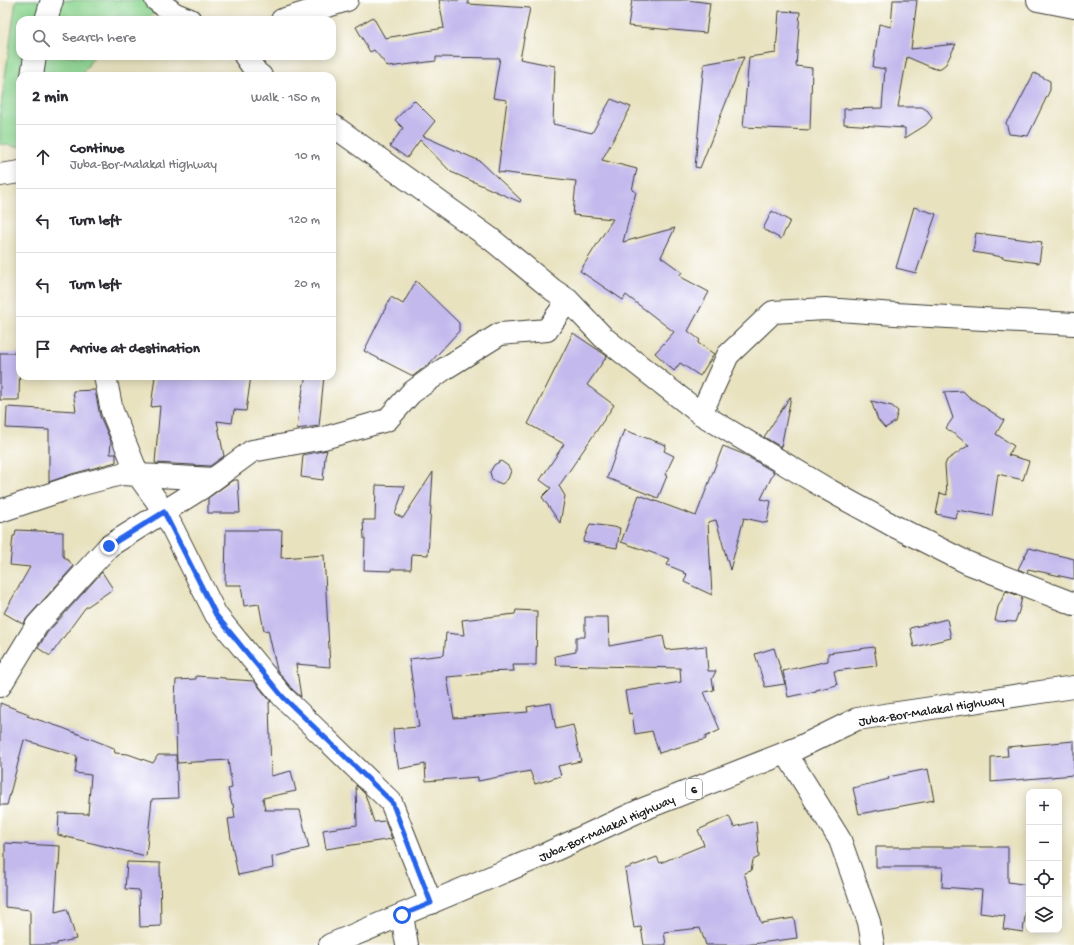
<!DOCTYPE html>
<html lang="en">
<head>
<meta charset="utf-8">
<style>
  body { margin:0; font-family:"Gochi Hand",sans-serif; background:#f7f7f7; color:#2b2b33 }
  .controls { position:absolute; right:12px; bottom:12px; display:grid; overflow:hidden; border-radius:8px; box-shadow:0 2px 10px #0003 }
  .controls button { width:36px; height:36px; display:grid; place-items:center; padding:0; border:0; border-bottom:1px solid #e1e1e2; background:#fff; color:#2b2b33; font:20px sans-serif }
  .stop { position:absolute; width:12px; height:12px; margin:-9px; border:3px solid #2563eb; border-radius:50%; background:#fff }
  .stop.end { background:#2563eb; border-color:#fff; box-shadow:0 1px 4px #0008 }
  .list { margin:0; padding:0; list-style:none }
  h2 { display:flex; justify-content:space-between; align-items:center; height:52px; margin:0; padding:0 16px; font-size:17px }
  h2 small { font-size:13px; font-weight:400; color:#7c7c81 }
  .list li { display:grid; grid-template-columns:26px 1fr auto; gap:12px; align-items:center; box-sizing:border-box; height:64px; padding:0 16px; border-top:1px solid #e1e1e2 }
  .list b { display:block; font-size:15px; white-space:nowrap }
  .list p { margin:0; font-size:13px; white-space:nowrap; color:#7c7c81 }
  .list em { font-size:13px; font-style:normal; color:#7c7c81 }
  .icon { flex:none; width:22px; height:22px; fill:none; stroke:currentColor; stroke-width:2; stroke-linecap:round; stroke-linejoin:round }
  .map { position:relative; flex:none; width:1074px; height:945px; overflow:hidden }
  .search { position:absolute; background:#fff; box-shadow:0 2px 10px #0003; left:16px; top:16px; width:320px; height:44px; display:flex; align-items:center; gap:10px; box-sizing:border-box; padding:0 14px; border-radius:12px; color:#7c7c81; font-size:15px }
  .panel { position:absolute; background:#fff; box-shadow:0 2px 10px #0003; left:16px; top:72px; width:320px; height:308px; border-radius:12px }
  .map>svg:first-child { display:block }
  .green { fill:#8dd591; stroke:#547856 }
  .building { fill:#c3b9ed }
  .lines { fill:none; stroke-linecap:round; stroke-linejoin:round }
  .minor-casing { stroke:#3b3a34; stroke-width:24 }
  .major-casing { stroke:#3b3a34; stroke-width:24 }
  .minor { stroke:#fff; stroke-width:22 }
  .major { stroke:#fff; stroke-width:22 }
  .route { stroke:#2563eb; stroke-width:5 }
  .labels { text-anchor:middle; stroke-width:3.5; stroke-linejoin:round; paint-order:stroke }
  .shield { fill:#fff; stroke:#606060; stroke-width:1 }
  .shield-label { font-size:12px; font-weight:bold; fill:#1c1c1c }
  .street-label { font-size:13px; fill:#1c1c1c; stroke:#fff }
</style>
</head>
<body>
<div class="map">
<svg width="1074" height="945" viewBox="0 0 1074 945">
  <rect width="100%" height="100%" fill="#fff"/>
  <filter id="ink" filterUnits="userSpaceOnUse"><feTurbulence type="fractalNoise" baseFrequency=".025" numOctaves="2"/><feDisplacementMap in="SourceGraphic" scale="8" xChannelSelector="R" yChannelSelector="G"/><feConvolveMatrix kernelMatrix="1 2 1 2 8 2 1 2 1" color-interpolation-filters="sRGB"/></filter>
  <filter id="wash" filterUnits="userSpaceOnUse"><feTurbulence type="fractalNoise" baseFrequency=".012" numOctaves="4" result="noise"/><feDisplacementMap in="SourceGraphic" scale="16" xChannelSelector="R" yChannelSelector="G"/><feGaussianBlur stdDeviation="0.9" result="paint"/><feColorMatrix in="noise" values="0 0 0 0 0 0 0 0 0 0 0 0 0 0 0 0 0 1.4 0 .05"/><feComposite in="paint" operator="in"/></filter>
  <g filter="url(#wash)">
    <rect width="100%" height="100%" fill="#e8e2bf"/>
    <path class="green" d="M16 0H179L145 20H20V56H94L81 76H20V147L0 144V113Z"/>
    <g id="blocks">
      <path class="building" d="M439 0H468V4L530 8 520 59 555 66 553 124 592 133 611 99 631 107 602 160 637 169 632 190 636 192 623 242 675 228 661 257 682 272 679 276 709 292 688 331 700 340 698 343 714 354 700 376 680 363 674 371 655 353 674 332 626 295 623 300 580 271 613 219 573 215 576 181 498 172 507 100 493 98 500 58 436 57V61L388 67 374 50 370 52 356 27 373 17 385 38 444 28Z
        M632 0H688L710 3 706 33 628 26Z
        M893 0H917L911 49 956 44 946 64 941 68 935 69 907 57 898 107H922L928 111 932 118 926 125 905 138V128L844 124V109L882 108 885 69 873 67 879 24 891 27Z
        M779 11 800 12 796 66 812 68 810 130 743 127 749 57 776 53Z
        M744 57 700 168 695 167 700 112H699L704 64Z
        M1034 73 1050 81V90L1028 136 1009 134 1006 122 1013 114Z
        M414 100 435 121 423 136 480 161 521 200 520 202 451 172 420 140 407 158 390 146 403 128 395 120Z
        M914 207 936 214 916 273 896 268Z
        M772 211 790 221 781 239 763 229Z
        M976 233 1042 242 1039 263 1002 258 1003 257 973 252Z
        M416 281 459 323V331L429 364 413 376 364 351 391 297 403 304Z
        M573 333 607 356 587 385 614 405 559 486 565 496 560 523 542 497 551 488 540 480 564 444 528 424Z
        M0 353H20L19 400H0Z
        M155 376H251L246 411 234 410 232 423 217 421 224 456 210 466 155 463 160 406 151 407Z
        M306 376H324L319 426 297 429 300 402H301L303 388Z
        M95 390 100 416 111 441 110 454H116V462L72 474 49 482V430L6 428 7 407 76 411 73 391Z
        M963 391 969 397 1004 420 996 434 1014 446 1008 455 1029 461 1023 480 998 474 992 516 957 510 955 518 936 514 940 493 947 495 945 465 947 460 969 445 946 428 953 418 944 392Z
        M790 397H791L781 447 764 437Z
        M871 401 892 406 898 411 895 422 885 428 878 420Z
        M624 430 666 445 664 451 674 456 665 475 667 476 658 498 607 478Z
        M723 446 743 454 774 472 761 499 771 501 767 523 744 518 730 570 716 520 708 522 712 595 684 582 687 574 683 573 684 572 667 565 670 559 621 542 639 495 696 516Z
        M327 450 325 457 323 480 301 477 303 455Z
        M501 461 508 466 511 471 508 479 502 484 492 480 490 472 494 465Z
        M433 472 428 555 412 554 411 569H391V571L364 570 365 539H364L363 520H375L376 485 405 486 395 514 403 518Z
        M233 480H238L240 513H208V498Z
        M590 524 620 528 617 548 583 542Z
        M16 530 63 532V556L72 564 73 567 28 617 23 624 4 613 30 567 10 565 13 536H15Z
        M226 530H282L281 558 324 555 330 667 296 664 301 697 292 689 277 670 268 630 264 631 259 604 244 606 241 585H225Z
        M1029 548 1074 559V579L1028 569 1027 573 1018 569Z
        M102 572 113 589 85 608 50 656 38 648 47 633Z
        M1006 591 1022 597 1019 611 1015 622 995 621 998 607Z
        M516 610 537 611 536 665H513L514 671 481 672 482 674 447 677 454 718 528 712 527 707 551 703 556 729 573 725 581 761 558 766 561 776 535 784 530 771 478 781V777L426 781 425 764 399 769 396 753H395L393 729 419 727 409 659 444 655 446 633 464 635 462 620 515 614Z
        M585 617H608L609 646 663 636 666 650 706 646 708 671H716L712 679 714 690 704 692 720 730 705 737 706 739 659 753 652 731 635 734 632 713 629 714 625 691 681 682 680 668 556 665 555 656 576 652V637H585Z
        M947 619 951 638 914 647 910 628Z
        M874 647 877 666 834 671 837 685 816 690V691L788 697 783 671 828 661V653Z
        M774 648 785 684 765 687 755 654Z
        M196 676 225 678V679L254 681 271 702H269L271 776 291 771 296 791 263 798 265 810H300L309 848 272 857 273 868 238 875 232 845 228 819 235 818 233 804H232L228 789 232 788 228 760 177 763 175 698 176 680 196 679Z
        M0 703 29 714 27 716 63 728 114 748 115 753 128 754 153 763 158 755H176L178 798 152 799 146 856 58 835 59 813 88 814 91 775 75 773 77 756 24 740 7 805H0Z
        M1074 741V775L991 782V757L1008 756 1007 747Z
        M928 769 934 800 859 814 853 788 889 779 888 777Z
        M356 785 365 794 374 822 385 821 392 839 326 849 323 830 357 825Z
        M729 816 734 827 756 821 759 857 753 860 751 871 744 873 761 923 794 918 797 938 745 945H706L700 928 664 932 666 945H644L641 927 634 928 625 869 657 857 660 863 704 845 698 830Z
        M5 843 60 846 59 865H58L55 912 67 909 76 939 57 943V945H30V910L5 907Z
        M876 847H1008V882L1029 885 1023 932 1003 929 1005 916 980 913 982 890 942 887 943 867H876Z
        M127 862 160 863 161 926 140 927 139 890 125 889Z"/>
    </g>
  </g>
  <g filter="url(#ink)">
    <use href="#blocks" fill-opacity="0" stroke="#3b3a34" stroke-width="1"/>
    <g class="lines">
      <g class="minor-casing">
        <path id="minor" d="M156 0 175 14 190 20
          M1038 0 1074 7
          M46 20 52 0
          M282 20 347 0
          M245 56 257 73 261 76
          M32 76 35 56
          M332 125 491 239 553 290 568 300 604 338 701 414 827 489 892 525 968 563 1074 604
          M0 175 20 172
          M105 376 112 411 138 475 164 511 216 615 283 697 391 802 431 903
          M701 414 728 355 773 312 825 309 895 314 1074 324
          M0 511 75 486 121 474 214 479
          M0 686 37 625 109 546 200 489 252 451 324 438 387 420 411 393 444 369 500 334 547 330 568 300
          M786 753 840 840 869 922 873 945
          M402 915 407 945"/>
      </g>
      <g class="major-casing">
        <path id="major" d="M330 945 546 854 641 810 798 748 857 719 1074 687"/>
      </g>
      <use href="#minor" class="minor"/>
      <use href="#major" class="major"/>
    </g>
  </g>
  <g class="lines" filter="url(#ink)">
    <path class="route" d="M109 546 164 512 216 615 283 697 392 802 431 903 402 915"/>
  </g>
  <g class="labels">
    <rect class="shield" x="686" y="779" width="16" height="20" rx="3"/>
    <g class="shield-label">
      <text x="694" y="793">6</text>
    </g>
    <g class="street-label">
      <text transform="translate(931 709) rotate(-9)" y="5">Juba-Bor-Malakal Highway</text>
      <text transform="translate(606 827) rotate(-24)" y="5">Juba-Bor-Malakal Highway</text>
    </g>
  </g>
</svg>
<div class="controls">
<button>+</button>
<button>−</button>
<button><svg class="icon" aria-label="locate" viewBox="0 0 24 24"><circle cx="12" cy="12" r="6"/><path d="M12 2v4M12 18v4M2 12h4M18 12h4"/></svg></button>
<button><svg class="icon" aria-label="layers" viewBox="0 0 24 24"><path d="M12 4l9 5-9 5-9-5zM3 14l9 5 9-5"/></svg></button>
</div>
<div class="stop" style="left:402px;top:915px"></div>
<div class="stop end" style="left:109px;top:546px"></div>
<div class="search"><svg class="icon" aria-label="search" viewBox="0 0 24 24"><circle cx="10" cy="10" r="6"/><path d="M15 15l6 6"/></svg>Search here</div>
<section class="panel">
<h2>2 min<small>Walk · 150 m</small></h2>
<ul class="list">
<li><svg class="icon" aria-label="ahead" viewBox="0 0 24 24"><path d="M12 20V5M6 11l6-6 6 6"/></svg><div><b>Continue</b><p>Juba-Bor-Malakal Highway</p></div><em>10 m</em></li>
<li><svg class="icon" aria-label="left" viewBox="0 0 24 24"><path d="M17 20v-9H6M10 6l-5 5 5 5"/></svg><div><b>Turn left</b></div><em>120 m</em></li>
<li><svg class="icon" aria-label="left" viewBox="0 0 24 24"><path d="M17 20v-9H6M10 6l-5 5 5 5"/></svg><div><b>Turn left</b></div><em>20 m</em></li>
<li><svg class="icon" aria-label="arrive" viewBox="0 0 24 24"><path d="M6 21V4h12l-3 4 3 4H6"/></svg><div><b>Arrive at destination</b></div></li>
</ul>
</section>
</div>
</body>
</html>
